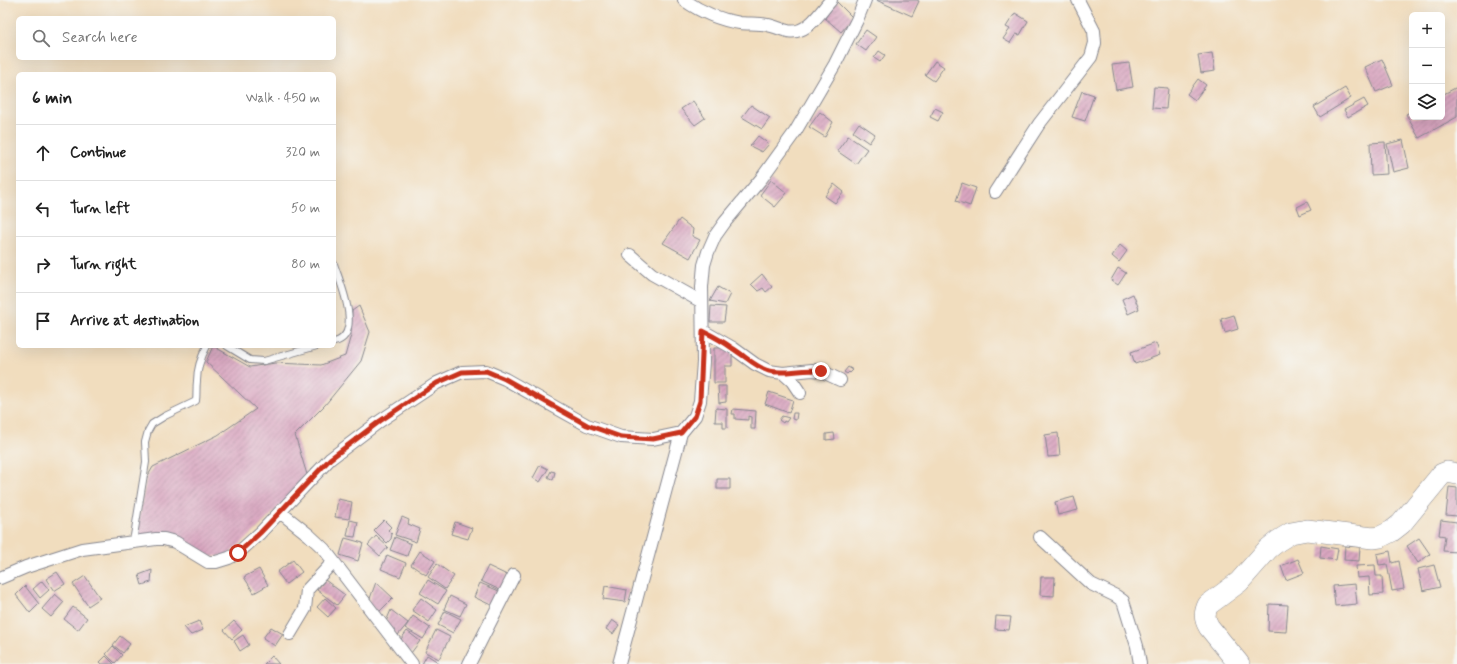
<!DOCTYPE html>
<html lang="en">
<head>
<meta charset="utf-8">
<style>
  body { margin:0; font-family:Mynerve,sans-serif; background:#f2f2f2; color:#222 }
  .controls { position:absolute; right:12px; top:12px; display:grid; overflow:hidden; border-radius:6px; box-shadow:0 4px 16px #0002 }
  .controls button { width:36px; height:36px; display:grid; place-items:center; padding:0; border:0; border-bottom:1px solid #e0e0e0; background:#fff; color:#222; font:20px sans-serif }
  .stop { position:absolute; width:12px; height:12px; margin:-9px; border:3px solid #c8321e; border-radius:50%; background:#fff }
  .stop.end { background:#c8321e; border-color:#fff; box-shadow:0 1px 4px #0008 }
  .list { margin:0; padding:0; list-style:none }
  h2 { display:flex; justify-content:space-between; align-items:center; height:52px; margin:0; padding:0 16px; font-size:17px }
  h2 small { font-size:13px; font-weight:400; color:#767676 }
  .list li { display:grid; grid-template-columns:26px 1fr auto; gap:12px; align-items:center; box-sizing:border-box; height:56px; padding:0 16px; border-top:1px solid #e0e0e0 }
  .list b { display:block; font-size:15px; white-space:nowrap }
  .list em { font-size:13px; font-style:normal; color:#767676 }
  .icon { flex:none; width:22px; height:22px; fill:none; stroke:currentColor; stroke-width:2; stroke-linecap:round; stroke-linejoin:round }
  .map { position:relative; flex:none; width:1457px; height:664px; overflow:hidden }
  .search { position:absolute; background:#fff; box-shadow:0 4px 16px #0002; left:16px; top:16px; width:320px; height:44px; display:flex; align-items:center; gap:10px; box-sizing:border-box; padding:0 14px; border-radius:6px; color:#767676; font-size:15px }
  .panel { position:absolute; background:#fff; box-shadow:0 4px 16px #0002; left:16px; top:72px; width:320px; height:276px; border-radius:6px }
  .map>svg:first-child { display:block }
  .building { fill:url(#building-hatch) }
  .lines { fill:none; stroke-linecap:round; stroke-linejoin:round }
  .lane-casing { stroke:#86868e; stroke-width:8 }
  .street-casing { stroke:#86868e; stroke-width:14 }
  .highway-casing { stroke:#86868e; stroke-width:22 }
  .lane { stroke:#fff; stroke-width:6 }
  .street { stroke:#fff; stroke-width:12 }
  .highway { stroke:#fff; stroke-width:21 }
  .route { stroke:#c8321e; stroke-width:5 }
</style>
</head>
<body>
<div class="map">
<svg width="1457" height="664" viewBox="0 0 1457 664">
  <defs>
    <pattern id="building-hatch" width="6" height="6" patternUnits="userSpaceOnUse"><rect width="6" height="6" fill="#d9a6c0"/><path d="M-1 1l2-2M0 6l6-6M5 7l2-2" fill="none" stroke="#af889f"/></pattern>
  </defs>
  <rect width="100%" height="100%" fill="#f6f6f2"/>
  <filter id="ink" filterUnits="userSpaceOnUse"><feTurbulence type="fractalNoise" baseFrequency=".025" numOctaves="2"/><feDisplacementMap in="SourceGraphic" scale="8" xChannelSelector="R" yChannelSelector="G"/><feConvolveMatrix kernelMatrix="1 2 1 2 8 2 1 2 1" color-interpolation-filters="sRGB"/></filter>
  <filter id="wash" filterUnits="userSpaceOnUse"><feTurbulence type="fractalNoise" baseFrequency=".012" numOctaves="4" result="noise"/><feDisplacementMap in="SourceGraphic" scale="16" xChannelSelector="R" yChannelSelector="G"/><feGaussianBlur stdDeviation="0.9" result="paint"/><feColorMatrix in="noise" values="0 0 0 0 0 0 0 0 0 0 0 0 0 0 0 0 0 1.4 0 .05"/><feComposite in="paint" operator="in"/></filter>
  <g filter="url(#wash)">
    <rect width="100%" height="100%" fill="#f1ddbe"/>
    <g id="blocks">
      <path class="building" d="M876 0H917L919 1 912 16Z
        M837 2 853 18 841 32 825 18Z
        M1015 13 1028 21 1020 35 1016 34 1010 43 1003 39 1010 29 1006 27Z
        M866 30 876 37 866 51 856 44Z
        M879 51 885 55 880 62 874 58Z
        M1212 53 1215 71 1201 73 1198 55Z
        M1382 59 1393 85 1376 92 1365 67Z
        M935 61 944 67 934 81 925 75Z
        M1129 63 1133 87 1116 90 1112 65Z
        M1198 79 1206 85 1195 100 1187 94Z
        M1154 87 1168 88 1166 109 1152 108Z
        M1457 87V117L1419 138 1406 114 1412 111V117H1442V95Z
        M1345 88 1351 98 1320 117 1314 107Z
        M1082 91 1094 95 1085 121 1072 117Z
        M1364 99 1368 106 1348 117 1344 110Z
        M693 101 705 118 695 125 681 109Z
        M751 105 770 118 762 129 742 117Z
        M935 108 943 112 938 121 930 117Z
        M820 112 833 122 825 137 809 127Z
        M859 123 875 134 869 143 853 132Z
        M758 136 769 144 762 152 750 146Z
        M848 136 867 149 856 164 837 151Z
        M1403 140 1409 168 1393 172 1387 144Z
        M1385 142 1387 174 1371 175 1370 143Z
        M771 180 787 193 775 207 760 195Z
        M962 183 976 188 970 206 956 201Z
        M834 184 844 192 835 203 825 196Z
        M1307 202 1311 210 1300 215 1297 207Z
        M680 219 693 229 692 236 700 240 690 258 663 243Z
        M1120 245 1127 251 1119 262 1112 256Z
        M1118 268 1126 273 1118 285 1111 280Z
        M762 274 772 287 766 292 763 288 758 291 751 284Z
        M718 287 730 294 725 304 710 301Z
        M1133 294 1139 309 1128 314 1122 299Z
        M359 306 370 332 361 361 325 405 295 435 308 478 253 533 227 556 204 557 177 539 136 538 146 479 153 467 218 435 256 409 206 362 213 346 250 367 275 363 321 365 345 356 351 335 352 311Z
        M711 306 726 307 724 322H710Z
        M1234 315 1238 329 1225 333 1221 319Z
        M1156 343 1160 355 1135 364 1131 352Z
        M714 348H732V366H725V383H714Z
        M848 367 853 370 850 373 849 372 847 374 844 372Z
        M718 386H726V402L719 403Z
        M769 392 793 400 789 413 765 404Z
        M716 408 727 409V428H723V422H715Z
        M733 409 756 411 755 429H751V417L748 416V420L735 419V414H732Z
        M793 413H797L796 420 792 419Z
        M782 416 789 418 786 422 784 421 783 423 779 420Z
        M834 433 835 439 826 440V434Z
        M1058 433 1060 456 1048 457 1045 435Z
        M540 465 548 469 540 482 533 478Z
        M551 471 555 472 553 480 548 477Z
        M717 479H730V489H717Z
        M1449 487 1457 488V516L1446 515Z
        M1074 497 1078 510 1058 515 1055 502Z
        M338 499 352 502 349 519 335 517Z
        M402 517 409 520 408 524 420 529 416 542 395 535Z
        M350 520 358 522 355 537 347 536Z
        M384 520 391 527 388 530 392 534 391 539 387 543 374 530Z
        M1441 520 1457 522V552L1443 551 1445 536 1439 535Z
        M455 522 472 528 468 539 451 534Z
        M376 536 388 547 380 556 368 545Z
        M395 537 411 544 407 556 390 550Z
        M345 538 363 543 358 561 340 555Z
        M1419 538 1430 554 1418 563 1407 546Z
        M1321 546 1338 549 1336 560 1320 558Z
        M1345 546 1360 547 1359 561 1344 560Z
        M420 551 435 561 426 575 411 565Z
        M1390 551 1392 563 1399 561 1404 589 1392 591 1387 564 1379 565 1377 554Z
        M387 555 406 563 400 577 381 569Z
        M1298 559 1304 573 1286 580 1281 566Z
        M293 560 302 572 286 584 277 572Z
        M437 564 454 576 445 589 428 577Z
        M1375 565 1376 576H1382L1383 594 1370 595 1369 577 1357 578 1356 566Z
        M1434 565 1440 587 1423 591 1418 569Z
        M488 566 507 575 500 590 481 581Z
        M259 569 268 585 254 593 244 577Z
        M152 570 151 582 142 585 139 575Z
        M57 572 65 584 54 591 46 579Z
        M85 576 100 598 88 606 73 584Z
        M1041 577H1055L1054 596 1040 595Z
        M325 580 345 595 337 605 317 590Z
        M428 580 446 591 438 604 420 593Z
        M42 581 49 590 40 598 33 589Z
        M376 582 393 598 378 613 368 604Z
        M480 583 499 591 493 606 474 597Z
        M1355 584 1357 604 1335 606 1333 586Z
        M25 586 39 604 30 613 16 595Z
        M605 586 627 590 625 602 603 599Z
        M55 594 64 602 51 617 42 609Z
        M450 596 466 604 460 616 444 609Z
        M325 598 336 608 328 617 317 607Z
        M421 598 437 610 429 622 412 610Z
        M1269 604 1288 605 1286 632 1268 631Z
        M73 607 87 618 78 630 64 619Z
        M391 610 408 623 398 635 385 624Z
        M445 611 461 619 453 633 438 625Z
        M413 616 430 628 423 639 405 628Z
        M996 616 1011 617 1009 630 995 629Z
        M612 620 619 625 613 634 606 629Z
        M199 621 203 630 191 635 184 627Z
        M234 621 242 630 232 639 224 630Z
        M271 627 283 634 275 646 263 638Z
        M436 630 450 637 439 659 425 652Z
        M407 631 420 641 411 653 398 643Z
        M243 635 249 645 240 651 234 641Z
        M120 636 130 644 123 653 113 645Z
        M113 646 122 655 115 663 106 654Z
        M427 655 438 662 437 664H422Z
        M106 656 114 664H102L100 662Z
        M272 656 279 664H264Z"/>
    </g>
  </g>
  <g filter="url(#ink)">
    <use href="#blocks" fill-opacity="0" stroke="#86868e" stroke-width="1"/>
    <g class="lines">
      <g class="lane-casing">
        <path id="lane" d="M334 264C340 282 364 336 334 342
          M227 346 250 360 264 361 317 346
          M133 542 146 462 145 442 148 431 152 424 165 416 196 401C197 394 196 388 197 381 197 369 201 357 207 346"/>
      </g>
      <g class="street-casing">
        <path id="street" d="M684 0C701 12 720 20 740 23 749 24 759 23 768 25 779 27 789 35 800 30 813 25 822 10 831 0
          M995 192 1039 124 1091 57 1095 43 1094 31 1078 0
          M630 255 652 274 702 302
          M703 331 733 348 755 364 769 371 783 373 812 370 821 371 840 380
          M783 373 792 381 800 393
          M280 512 309 535 324 549 412 664
          M1040 537 1091 584 1116 596 1123 601 1137 646 1140 664
          M0 578 26 567 82 549 156 539H164L175 542 208 562H216L229 558 238 553 260 533 330 459 380 421 437 383 462 372 486 371 505 379 587 425 621 437 653 439 681 433 695 416 700 401 703 362 702 287 704 265 708 252 715 236 725 222 761 179 795 132 835 64 857 20 865 0
          M290 634 305 609 307 590 333 562
          M469 664 514 575
          M619 664 681 433"/>
      </g>
      <g class="highway-casing">
        <path id="highway" d="M1239 664 1209 627C1204 619 1204 613 1208 605L1239 582 1268 549 1278 541 1291 533 1307 530 1373 538 1380 537 1392 531 1401 524 1442 474 1447 472 1457 474"/>
      </g>
      <use href="#lane" class="lane"/>
      <use href="#street" class="street"/>
      <use href="#highway" class="highway"/>
    </g>
  </g>
  <g class="lines" filter="url(#ink)">
    <path class="route" d="M238 553 260 533 330 459 380 421 437 383 462 372 486 371 505 379 587 425 621 437 653 439 681 433 695 416 700 401 703 331C713 336 723 341 732 348 744 355 755 367 769 371 786 375 803 368 821 371"/>
  </g>
</svg>
<div class="controls">
<button>+</button>
<button>−</button>
<button><svg class="icon" aria-label="layers" viewBox="0 0 24 24"><path d="M12 4l9 5-9 5-9-5zM3 14l9 5 9-5"/></svg></button>
</div>
<div class="stop" style="left:238px;top:553px"></div>
<div class="stop end" style="left:821px;top:371px"></div>
<div class="search"><svg class="icon" aria-label="search" viewBox="0 0 24 24"><circle cx="10" cy="10" r="6"/><path d="M15 15l6 6"/></svg>Search here</div>
<section class="panel">
<h2>6 min<small>Walk · 450 m</small></h2>
<ul class="list">
<li><svg class="icon" aria-label="ahead" viewBox="0 0 24 24"><path d="M12 20V5M6 11l6-6 6 6"/></svg><div><b>Continue</b></div><em>320 m</em></li>
<li><svg class="icon" aria-label="left" viewBox="0 0 24 24"><path d="M17 20v-9H6M10 6l-5 5 5 5"/></svg><div><b>Turn left</b></div><em>50 m</em></li>
<li><svg class="icon" aria-label="right" viewBox="0 0 24 24"><path d="M7 20v-9h11M14 6l5 5-5 5"/></svg><div><b>Turn right</b></div><em>80 m</em></li>
<li><svg class="icon" aria-label="arrive" viewBox="0 0 24 24"><path d="M6 21V4h12l-3 4 3 4H6"/></svg><div><b>Arrive at destination</b></div></li>
</ul>
</section>
</div>
</body>
</html>
